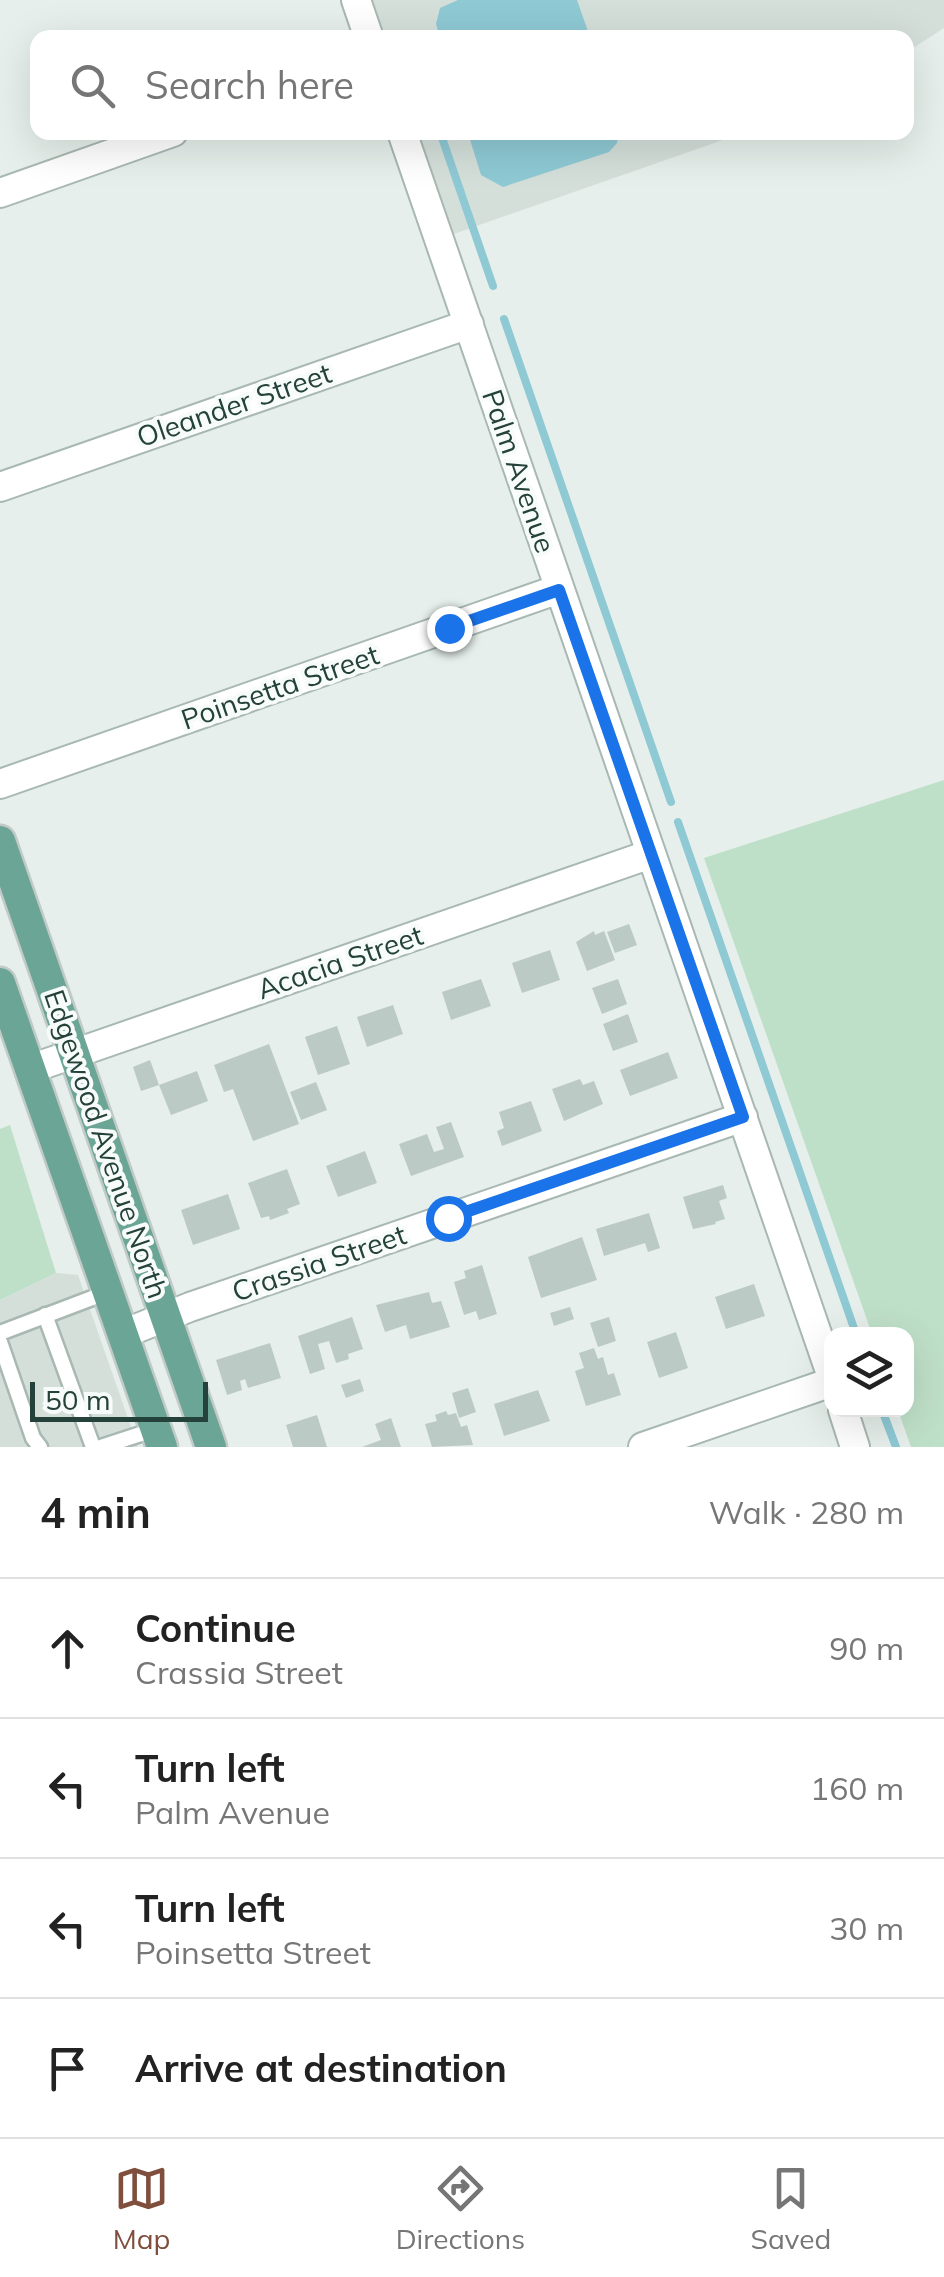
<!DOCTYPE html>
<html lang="en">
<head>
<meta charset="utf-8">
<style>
  body { margin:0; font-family:Mulish,sans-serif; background:#f6f6f6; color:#222 }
  .controls { position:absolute; right:30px; bottom:30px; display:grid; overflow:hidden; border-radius:20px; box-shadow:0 10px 40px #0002 }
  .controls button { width:90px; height:90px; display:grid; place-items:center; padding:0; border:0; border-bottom:2px solid #e0e0e0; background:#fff; color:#222; font:50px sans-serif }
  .scale { position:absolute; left:30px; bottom:25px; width:178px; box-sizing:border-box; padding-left:10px; border:5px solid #24423a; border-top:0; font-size:28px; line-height:35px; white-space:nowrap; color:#24423a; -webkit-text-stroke:8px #f7fbf9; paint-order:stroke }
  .stop { position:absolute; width:30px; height:30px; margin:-22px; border:8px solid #1a73e8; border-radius:50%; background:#fff }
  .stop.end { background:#1a73e8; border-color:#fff; box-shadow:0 2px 10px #0008 }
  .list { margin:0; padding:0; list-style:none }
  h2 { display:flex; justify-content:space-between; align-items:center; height:130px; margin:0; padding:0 40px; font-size:42px }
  h2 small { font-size:32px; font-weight:400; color:#767676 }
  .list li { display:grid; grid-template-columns:65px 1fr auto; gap:30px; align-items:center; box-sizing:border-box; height:140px; padding:0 40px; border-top:2px solid #e0e0e0 }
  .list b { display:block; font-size:38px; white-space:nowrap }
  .list p { margin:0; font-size:32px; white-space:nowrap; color:#767676 }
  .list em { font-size:32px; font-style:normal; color:#767676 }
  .icon { flex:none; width:55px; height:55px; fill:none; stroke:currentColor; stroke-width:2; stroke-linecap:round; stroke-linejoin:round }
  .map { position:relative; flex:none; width:944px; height:1447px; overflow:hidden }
  .search { position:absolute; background:#fff; box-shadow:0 10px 40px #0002; left:30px; right:30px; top:30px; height:110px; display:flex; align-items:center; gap:25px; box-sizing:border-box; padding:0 35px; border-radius:20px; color:#767676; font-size:38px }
  .sheet { height:690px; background:#fff }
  nav { display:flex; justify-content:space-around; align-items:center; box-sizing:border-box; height:140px; border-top:2px solid #e0e0e0; background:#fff; font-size:28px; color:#767676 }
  nav a { display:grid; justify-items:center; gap:5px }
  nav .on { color:#804e3d }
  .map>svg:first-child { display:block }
  .built { fill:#d4dfda }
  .green { fill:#bfe0c8 }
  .water { fill:#8ec9d4 }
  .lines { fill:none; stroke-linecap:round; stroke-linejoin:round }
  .stream { stroke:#8ec9d4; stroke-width:8 }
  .building { fill:#bbcac4 }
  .lane-casing { stroke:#a8b8b2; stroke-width:19 }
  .street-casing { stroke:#a8b8b2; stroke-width:32 }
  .primary-casing { stroke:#c2cac8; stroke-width:35 }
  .lane { stroke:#fff; stroke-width:14 }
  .street { stroke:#fff; stroke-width:28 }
  .primary { stroke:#6aa596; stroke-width:30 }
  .route { stroke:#1a73e8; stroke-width:12 }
  .labels { text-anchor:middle; stroke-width:8; stroke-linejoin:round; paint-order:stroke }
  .street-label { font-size:28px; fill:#24423a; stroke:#f7fbf9 }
</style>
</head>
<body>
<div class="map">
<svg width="944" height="1447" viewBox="0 0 944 1447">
  <rect width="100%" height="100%" fill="#e6efeb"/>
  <path class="built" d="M366 0H944V28L907 52 906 38 379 37Z
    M412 132 743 133 448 236Z
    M56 1273 78 1275 138 1447H0V1300Z"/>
  <path class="green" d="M944 780V1447H911L898 1410H906V1334H872L704 858Z
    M10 1125 56 1273 0 1300V1129Z"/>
  <path class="water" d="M458 0H577L590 37H440L436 24 440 8Z
    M468 133V132L619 133 617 143 609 152 503 187 481 175Z"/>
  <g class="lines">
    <path class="stream" d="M406 34 407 38
      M440 132 493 286
      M504 319 671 802
      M678 822 856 1334
      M882 1410 896 1447"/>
  </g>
  <path class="building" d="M629 924 637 945 615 953 607 932Z
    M594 931 595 935 604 931 615 960 587 971 576 942Z
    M550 950 560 980 522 993 512 963Z
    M481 979 491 1006 451 1020 442 992Z
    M618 979 627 1004 602 1014 592 988Z
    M393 1005 403 1034 367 1047 357 1017Z
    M628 1014 638 1042 613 1051 603 1024Z
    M337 1026 350 1064 318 1075 305 1037Z
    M269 1044 299 1124 253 1141 233 1089 224 1092 214 1065Z
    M668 1052 678 1078 630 1096 620 1070Z
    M150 1060 159 1085 141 1091 133 1067Z
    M197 1071 208 1101 171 1115 159 1085Z
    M580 1079 583 1085 594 1081 603 1104 564 1121 552 1089Z
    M316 1082 327 1110 301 1120 290 1092Z
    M531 1101 542 1131 502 1146 497 1131 504 1128 499 1112Z
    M451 1122 464 1157 411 1176 399 1144 427 1134 434 1152 444 1149 436 1127Z
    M365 1151 377 1183 338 1197 326 1166Z
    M287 1169 300 1204 287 1209 289 1213 270 1220 269 1216 261 1218 248 1183Z
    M723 1185 727 1198 719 1201 725 1219 715 1222 716 1224 693 1229 683 1197Z
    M228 1194 240 1229 193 1245 181 1210Z
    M649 1213 660 1248 648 1252 645 1243 604 1256 596 1229Z
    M582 1237 597 1280 541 1298 528 1257Z
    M482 1265 497 1314 479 1320 476 1311 464 1315 454 1282 466 1278 464 1271Z
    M754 1284 765 1316 726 1329 715 1297Z
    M429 1292 432 1303 441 1301 450 1327 410 1339 406 1325 385 1332 376 1305Z
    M570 1307 574 1319 554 1326 550 1313Z
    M352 1317 363 1349 348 1354 349 1359 336 1363 329 1341 318 1344 325 1369 310 1374 298 1336Z
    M609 1317 616 1341 598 1347 590 1323Z
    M676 1332 688 1368 659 1378 647 1342Z
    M270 1343 281 1378 248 1388 245 1379 240 1381 242 1390 227 1395 216 1360Z
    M594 1348 598 1359 603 1357 608 1375 614 1373 621 1395 586 1406 575 1371 584 1368 579 1353Z
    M360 1379 364 1391 346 1398 341 1385Z
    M468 1388 476 1412 459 1418 452 1393Z
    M538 1390 550 1421 504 1436 494 1404Z
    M446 1411 448 1415 456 1413 461 1427 467 1425 473 1445 432 1447 425 1424 437 1421 435 1415Z
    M317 1415 327 1447H293L286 1425Z
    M391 1418 401 1447H362L381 1440 375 1424Z"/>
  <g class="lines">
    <g class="lane-casing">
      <path id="lane" d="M45 1315 93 1447
        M0 1333 108 1292
        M0 1342 33 1438 40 1447
        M101 1447 156 1429"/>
    </g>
    <g class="street-casing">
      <path id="street" d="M356 0 369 38
        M402 132 832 1377
        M0 193 173 132
        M0 487 469 324
        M0 784 559 589
        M30 1069 651 854
        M123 1334 190 1307 743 1117
        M843 1410 855 1447
        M643 1447 832 1382"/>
    </g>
    <g class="primary-casing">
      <path id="primary" d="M0 841 211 1447
        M0 983 162 1447"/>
    </g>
    <use href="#lane" class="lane"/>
    <use href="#street" class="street"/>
    <use href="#primary" class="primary"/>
  </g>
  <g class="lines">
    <path class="route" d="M448 1218 743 1117 559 590 449 628"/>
  </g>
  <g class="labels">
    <g class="street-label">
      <text transform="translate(234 405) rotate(-19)" y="10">Oleander Street</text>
      <text transform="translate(519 471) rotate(71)" y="10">Palm Avenue</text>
      <text transform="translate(280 687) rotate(-19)" y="10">Poinsetta Street</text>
      <text transform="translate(340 962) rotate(-19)" y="10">Acacia Street</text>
      <text transform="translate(106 1144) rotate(71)" y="10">Edgewood Avenue North</text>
      <text transform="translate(319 1263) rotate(-19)" y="10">Crassia Street</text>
    </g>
  </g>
</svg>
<div class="controls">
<button><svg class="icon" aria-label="layers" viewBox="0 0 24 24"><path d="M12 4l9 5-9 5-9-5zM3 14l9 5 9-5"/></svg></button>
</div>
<div class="scale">50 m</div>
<div class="stop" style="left:448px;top:1218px"></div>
<div class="stop end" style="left:449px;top:628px"></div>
<div class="search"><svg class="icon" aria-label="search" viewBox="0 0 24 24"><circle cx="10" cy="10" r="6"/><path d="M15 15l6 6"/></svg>Search here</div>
</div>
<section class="sheet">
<h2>4 min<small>Walk · 280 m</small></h2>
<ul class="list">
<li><svg class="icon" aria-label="ahead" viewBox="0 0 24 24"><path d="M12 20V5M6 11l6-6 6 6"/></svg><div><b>Continue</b><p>Crassia Street</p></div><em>90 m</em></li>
<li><svg class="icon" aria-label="left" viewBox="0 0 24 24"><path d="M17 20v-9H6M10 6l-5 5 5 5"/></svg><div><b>Turn left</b><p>Palm Avenue</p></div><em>160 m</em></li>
<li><svg class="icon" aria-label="left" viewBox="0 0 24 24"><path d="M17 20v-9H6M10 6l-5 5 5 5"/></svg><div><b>Turn left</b><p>Poinsetta Street</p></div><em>30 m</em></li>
<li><svg class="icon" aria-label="arrive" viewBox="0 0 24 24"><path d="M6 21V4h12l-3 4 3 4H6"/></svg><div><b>Arrive at destination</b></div></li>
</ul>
</section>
<nav>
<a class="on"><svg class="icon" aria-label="map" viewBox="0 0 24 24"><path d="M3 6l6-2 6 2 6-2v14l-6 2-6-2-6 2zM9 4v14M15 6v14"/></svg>Map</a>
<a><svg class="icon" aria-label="directions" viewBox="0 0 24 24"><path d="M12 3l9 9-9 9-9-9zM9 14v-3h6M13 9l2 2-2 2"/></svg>Directions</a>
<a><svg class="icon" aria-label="saved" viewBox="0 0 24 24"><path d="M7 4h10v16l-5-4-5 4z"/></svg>Saved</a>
</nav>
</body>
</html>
